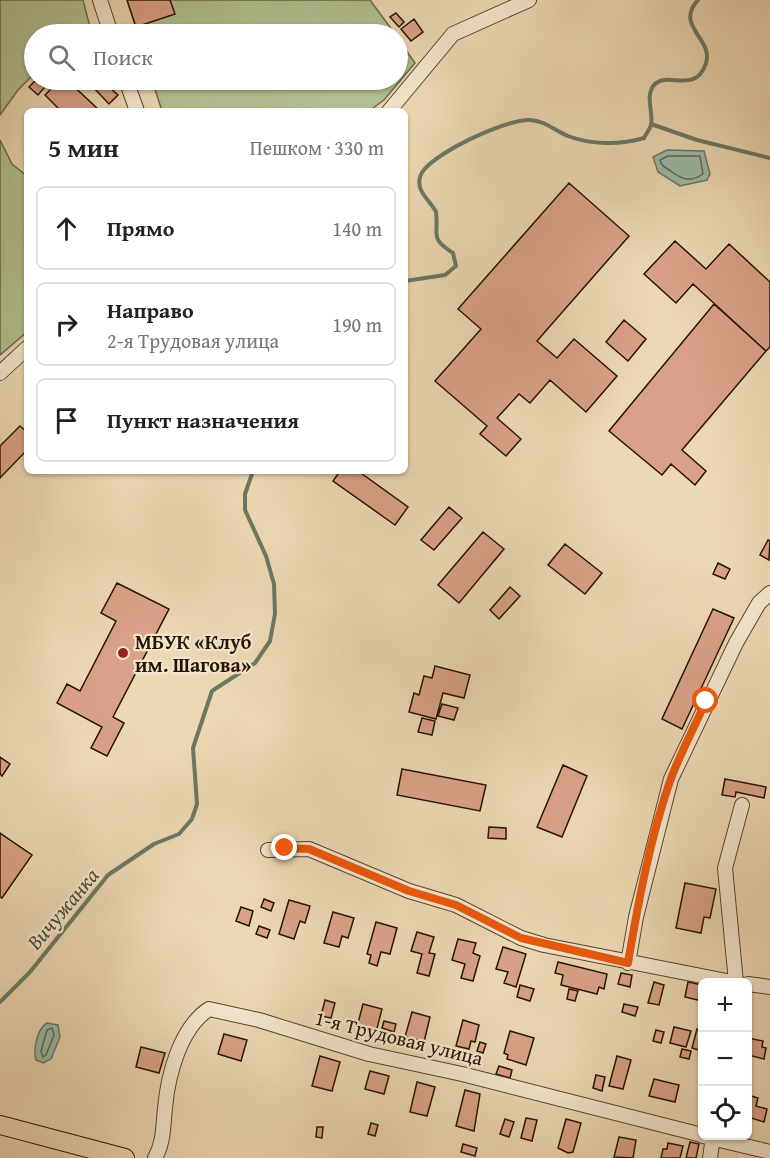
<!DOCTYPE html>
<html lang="ru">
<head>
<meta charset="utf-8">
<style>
  body { margin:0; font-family:"Gentium Book Plus",serif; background:#f6f6f6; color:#202124 }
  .controls { position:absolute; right:18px; bottom:18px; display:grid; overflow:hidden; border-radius:9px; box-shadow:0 2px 4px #0004 }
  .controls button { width:54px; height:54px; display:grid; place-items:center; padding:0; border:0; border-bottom:2px solid #e0e0e0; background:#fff; color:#202124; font:30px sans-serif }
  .stop { position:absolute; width:18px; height:18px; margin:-14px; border:4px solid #ea580c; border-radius:50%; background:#fff }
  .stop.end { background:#ea580c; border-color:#fff; box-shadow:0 2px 6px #0008 }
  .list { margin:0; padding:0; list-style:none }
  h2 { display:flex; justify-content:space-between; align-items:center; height:78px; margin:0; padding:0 24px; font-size:26px }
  h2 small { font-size:20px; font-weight:400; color:#757577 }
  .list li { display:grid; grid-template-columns:39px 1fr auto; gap:18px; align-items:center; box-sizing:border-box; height:84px; margin:0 12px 12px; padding:0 12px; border:2px solid #e0e0e0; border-radius:9px }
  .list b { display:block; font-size:22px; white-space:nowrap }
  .list p { margin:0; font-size:20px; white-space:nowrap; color:#757577 }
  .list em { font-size:20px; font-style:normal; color:#757577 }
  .icon { flex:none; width:33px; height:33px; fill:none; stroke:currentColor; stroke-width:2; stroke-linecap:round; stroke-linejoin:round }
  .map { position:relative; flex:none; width:770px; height:1158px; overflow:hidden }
  .search { position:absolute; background:#fff; box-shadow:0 2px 4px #0004; left:24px; top:24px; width:384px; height:66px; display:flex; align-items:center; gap:15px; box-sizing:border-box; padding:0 21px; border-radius:33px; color:#757577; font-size:22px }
  .panel { position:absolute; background:#fff; box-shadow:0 2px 4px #0004; left:24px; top:108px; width:384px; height:366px; border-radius:9px }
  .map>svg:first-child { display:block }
  .green { fill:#b2c091; stroke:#6c6a48; stroke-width:1.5 }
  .water { fill:#9abba8; stroke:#6c7865; stroke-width:1.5 }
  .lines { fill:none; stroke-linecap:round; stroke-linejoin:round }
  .shore { stroke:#606754; stroke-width:1.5 }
  .stream { stroke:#6c7865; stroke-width:4 }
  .building { fill:#d9a187; stroke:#271300; stroke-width:1.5 }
  .minor-casing { stroke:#58442d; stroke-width:16 }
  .major-casing { stroke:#271300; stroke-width:20 }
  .minor { stroke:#f3e6ce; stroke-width:14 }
  .major { stroke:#ecd8b3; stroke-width:18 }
  .route { stroke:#ea580c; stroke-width:8 }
  .poi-dot { fill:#8f2418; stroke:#f3e6ce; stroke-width:2 }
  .labels { text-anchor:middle; stroke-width:4.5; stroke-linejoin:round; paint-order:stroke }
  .poi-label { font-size:20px; font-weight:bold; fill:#271300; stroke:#f3e6ce; text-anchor:start }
  .street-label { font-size:20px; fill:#271300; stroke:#f3e6ce }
  .water-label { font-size:21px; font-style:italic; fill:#4f4e3b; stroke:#f3e6ce }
</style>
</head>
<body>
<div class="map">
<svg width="770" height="1158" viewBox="0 0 770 1158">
  <rect width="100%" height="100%" fill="#ecd8b3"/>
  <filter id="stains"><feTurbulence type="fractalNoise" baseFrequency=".00333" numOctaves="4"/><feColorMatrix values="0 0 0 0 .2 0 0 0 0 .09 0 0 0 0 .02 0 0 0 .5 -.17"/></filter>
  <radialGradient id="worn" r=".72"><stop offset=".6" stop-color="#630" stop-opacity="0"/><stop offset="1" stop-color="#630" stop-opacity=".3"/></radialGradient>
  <path class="green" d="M0 0H83L91 31 85 34H34V74L18 90 0 115Z
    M127 0H370L395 34H138Z
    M398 39 415 63 384 100 369 111H162L152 80H398Z
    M0 140 12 164 27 176V332L0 355Z"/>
  <path class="water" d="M667 150 704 151 710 174 707 180 680 186 658 172 653 157Z
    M47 1023 58 1025 60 1037 51 1059 43 1063 36 1060C33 1049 37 1029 47 1023Z"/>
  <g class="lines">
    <path class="shore" d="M668 156H700L703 174C691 182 683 180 672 172 666 167 662 168 660 160Z
      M52 1028 54 1035 46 1055 43 1057 41 1051 47 1030Z"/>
    <path class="stream" d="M651 124 697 140 770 158
      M405 281 445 275 456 266 453 253C429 237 439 237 436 212 430 200 416 192 420 177 425 156 508 118 530 120 546 121 555 131 568 136 591 145 621 145 644 138 646 134 650 129 651 125 654 113 644 95 655 84 668 71 696 95 706 63 714 39 674 26 698 0
      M0 1002 30 972 108 875 154 844 179 834 192 819 197 804 193 748 212 691 255 663 270 641 275 614 274 584 266 556 245 510V494L253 471"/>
  </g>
  <path class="building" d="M127 0H170L175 14 136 27Z
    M396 13 404 22 399 27 390 17Z
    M414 19 423 32 411 41 401 29Z
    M36 80H51L38 95 29 87Z
    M60 80H67L100 111H61L45 95Z
    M101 80 118 95 109 104 93 87Z
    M569 183 629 236 537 341 557 358 574 339 617 376 586 412 550 380 530 403 519 394 497 418 521 439 506 456 480 434 487 426 435 381 481 329 458 309Z
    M675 241 706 269 729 244 770 282V347L766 351 693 284 676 303 644 274Z
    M714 304 766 351 682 450 706 471 695 485 671 464 662 475 609 431Z
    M624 320 646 339 628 361 606 342Z
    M20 426 27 432V450L0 478V446Z
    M340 471H358L408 507 395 525 333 481Z
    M449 507 462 518 434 550 421 540Z
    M483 532 504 549 459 603 438 585Z
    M768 540 770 541 769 560 760 555Z
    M565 544 602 573 585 594 548 565Z
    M718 563 730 569 725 579 713 574Z
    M117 583 169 609 113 717 124 723 107 756 91 748 102 727 57 703 67 684 80 691 116 621 101 613Z
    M510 587 520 596 499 619 490 610Z
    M713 609 734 618 682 729 662 719Z
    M435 666 470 675 464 698 443 693 436 719 409 712 414 693 419 695 424 676 432 678Z
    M442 704 458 708 454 720 438 716Z
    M422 718 435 721 432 735 418 732Z
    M0 757 10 764 2 776 0 774Z
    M563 765 587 776 562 837 537 827Z
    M402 769 486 785 480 811 397 795Z
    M725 779 766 787 764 798 736 792 735 797 722 795Z
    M489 827 506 828V839L488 838Z
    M0 833 32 855 2 898 0 897Z
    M685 883 716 889 710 918 704 917 701 933 676 928Z
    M264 899 274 903 271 911 261 907Z
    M289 900 310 906 305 923 300 921 294 939 279 934Z
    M241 907 253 911 249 926 236 921Z
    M333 912 354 918 348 938 342 936 339 947 324 943Z
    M376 922 397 928 390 954 381 952 377 966 369 963 371 955 367 954Z
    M259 926 270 930 267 938 256 934Z
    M417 932 434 937 429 953 435 954 429 976 417 973 422 954 411 951Z
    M458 939 476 943 473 953 480 956 473 981 461 978 465 964 452 960Z
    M503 947 526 954 516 987 504 983 508 972 496 969Z
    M558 962 607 974 604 989 599 987 597 994 561 985 563 975 555 973Z
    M621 973 632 975 630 987 618 984Z
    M654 982 664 985 659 1005 648 1003Z
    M688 982 702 985V1001L685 997Z
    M520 985 534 989 530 1001 517 997Z
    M569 989 578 991 575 1001 567 999Z
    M325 1000 335 1003 331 1018 321 1016Z
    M363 1004 382 1009 376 1032 357 1027Z
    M624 1004 638 1007 635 1016 622 1012Z
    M412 1012 430 1017 424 1042 405 1037Z
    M463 1020 479 1025 475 1042 471 1041 469 1049 456 1046Z
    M384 1021 396 1024 394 1032 382 1028Z
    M674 1027 691 1031 686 1047 670 1043Z
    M697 1029 702 1031V1051L692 1048Z
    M656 1030 664 1032 661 1043 653 1041Z
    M510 1031 534 1038 526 1065 507 1059 508 1055 504 1053Z
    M224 1034 247 1040 241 1061 218 1054Z
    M748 1038 763 1041 762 1047 766 1048 764 1059 748 1055Z
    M480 1042 486 1044 483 1053 477 1051Z
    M141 1047 165 1053 159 1073 136 1067Z
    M682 1049 691 1051 689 1059 680 1057Z
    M320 1056 340 1062 332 1091 312 1086Z
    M617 1056 631 1060 623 1089 609 1086Z
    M499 1066 512 1070 510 1078 496 1074Z
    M370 1071 389 1076 384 1094 365 1089Z
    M596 1075 605 1077 602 1091 593 1088Z
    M654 1079 679 1085 675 1102 649 1096Z
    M417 1082 435 1087 427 1116 410 1112Z
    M465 1090 480 1094 474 1131 456 1126Z
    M748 1095 758 1098 756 1106 767 1109 764 1122 748 1117Z
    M526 1118 537 1120 532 1141 521 1138Z
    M505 1119 514 1122 509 1137 500 1134Z
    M566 1119 581 1123 573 1152 568 1153 558 1148Z
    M371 1123 378 1125 375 1136 368 1134Z
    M317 1127H323L322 1138 316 1137Z
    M619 1137 636 1140 633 1158 614 1157Z
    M690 1142 699 1144 696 1158H686Z
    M668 1143 683 1146 680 1158H661L663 1149H667Z
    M463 1144 477 1148 475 1156 461 1152Z"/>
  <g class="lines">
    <g class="minor-casing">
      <path id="minor" d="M100 0 111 34
        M126 80 137 111
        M389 111 453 34 529 0
        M0 373 27 348
        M268 850 309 849 409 891 456 905 521 938 544 945 732 982
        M628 963 636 917 671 779 736 643 759 603 770 593
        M736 982 725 868 742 805
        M748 984 770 987
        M703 1136 770 1152
        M155 1158C164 1142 163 1126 165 1108 168 1075 180 1028 209 1009L259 1020 369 1054 462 1074 702 1135
        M710 1158 713 1136"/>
    </g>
    <g class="major-casing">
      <path id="major" d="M0 1125 125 1158"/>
    </g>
    <use href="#minor" class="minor"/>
    <use href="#major" class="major"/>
  </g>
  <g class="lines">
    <path class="route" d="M285 848 309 849 409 891 456 905 521 938 628 963C638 903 650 839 670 781 680 754 694 728 706 701"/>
  </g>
  <circle class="poi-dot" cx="123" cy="653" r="6"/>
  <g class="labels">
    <g class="poi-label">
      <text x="135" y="649">МБУК «Клуб<tspan x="135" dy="23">им. Шагова»</tspan></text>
    </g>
    <g class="street-label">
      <text transform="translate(399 1038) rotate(14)" y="7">1-я Трудовая улица</text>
    </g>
    <g class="water-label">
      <text transform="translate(63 909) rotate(-50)" y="7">Вичужанка</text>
    </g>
  </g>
  <rect width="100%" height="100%" filter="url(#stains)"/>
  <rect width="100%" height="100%" fill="url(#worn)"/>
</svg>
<div class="controls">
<button>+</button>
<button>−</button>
<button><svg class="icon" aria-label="locate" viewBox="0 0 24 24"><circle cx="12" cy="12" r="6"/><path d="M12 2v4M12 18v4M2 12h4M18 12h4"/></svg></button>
</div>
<div class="stop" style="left:706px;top:701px"></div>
<div class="stop end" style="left:285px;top:848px"></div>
<div class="search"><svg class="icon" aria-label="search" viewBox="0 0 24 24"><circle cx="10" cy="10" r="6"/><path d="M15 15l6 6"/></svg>Поиск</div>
<section class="panel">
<h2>5 мин<small>Пешком · 330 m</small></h2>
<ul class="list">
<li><svg class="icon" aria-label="ahead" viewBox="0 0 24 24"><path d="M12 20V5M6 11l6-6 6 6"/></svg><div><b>Прямо</b></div><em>140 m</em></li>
<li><svg class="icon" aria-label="right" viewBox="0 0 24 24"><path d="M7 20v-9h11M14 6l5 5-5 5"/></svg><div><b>Направо</b><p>2-я Трудовая улица</p></div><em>190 m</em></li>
<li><svg class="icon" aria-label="arrive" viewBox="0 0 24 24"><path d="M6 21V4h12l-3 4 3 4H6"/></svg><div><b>Пункт назначения</b></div></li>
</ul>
</section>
</div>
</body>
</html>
